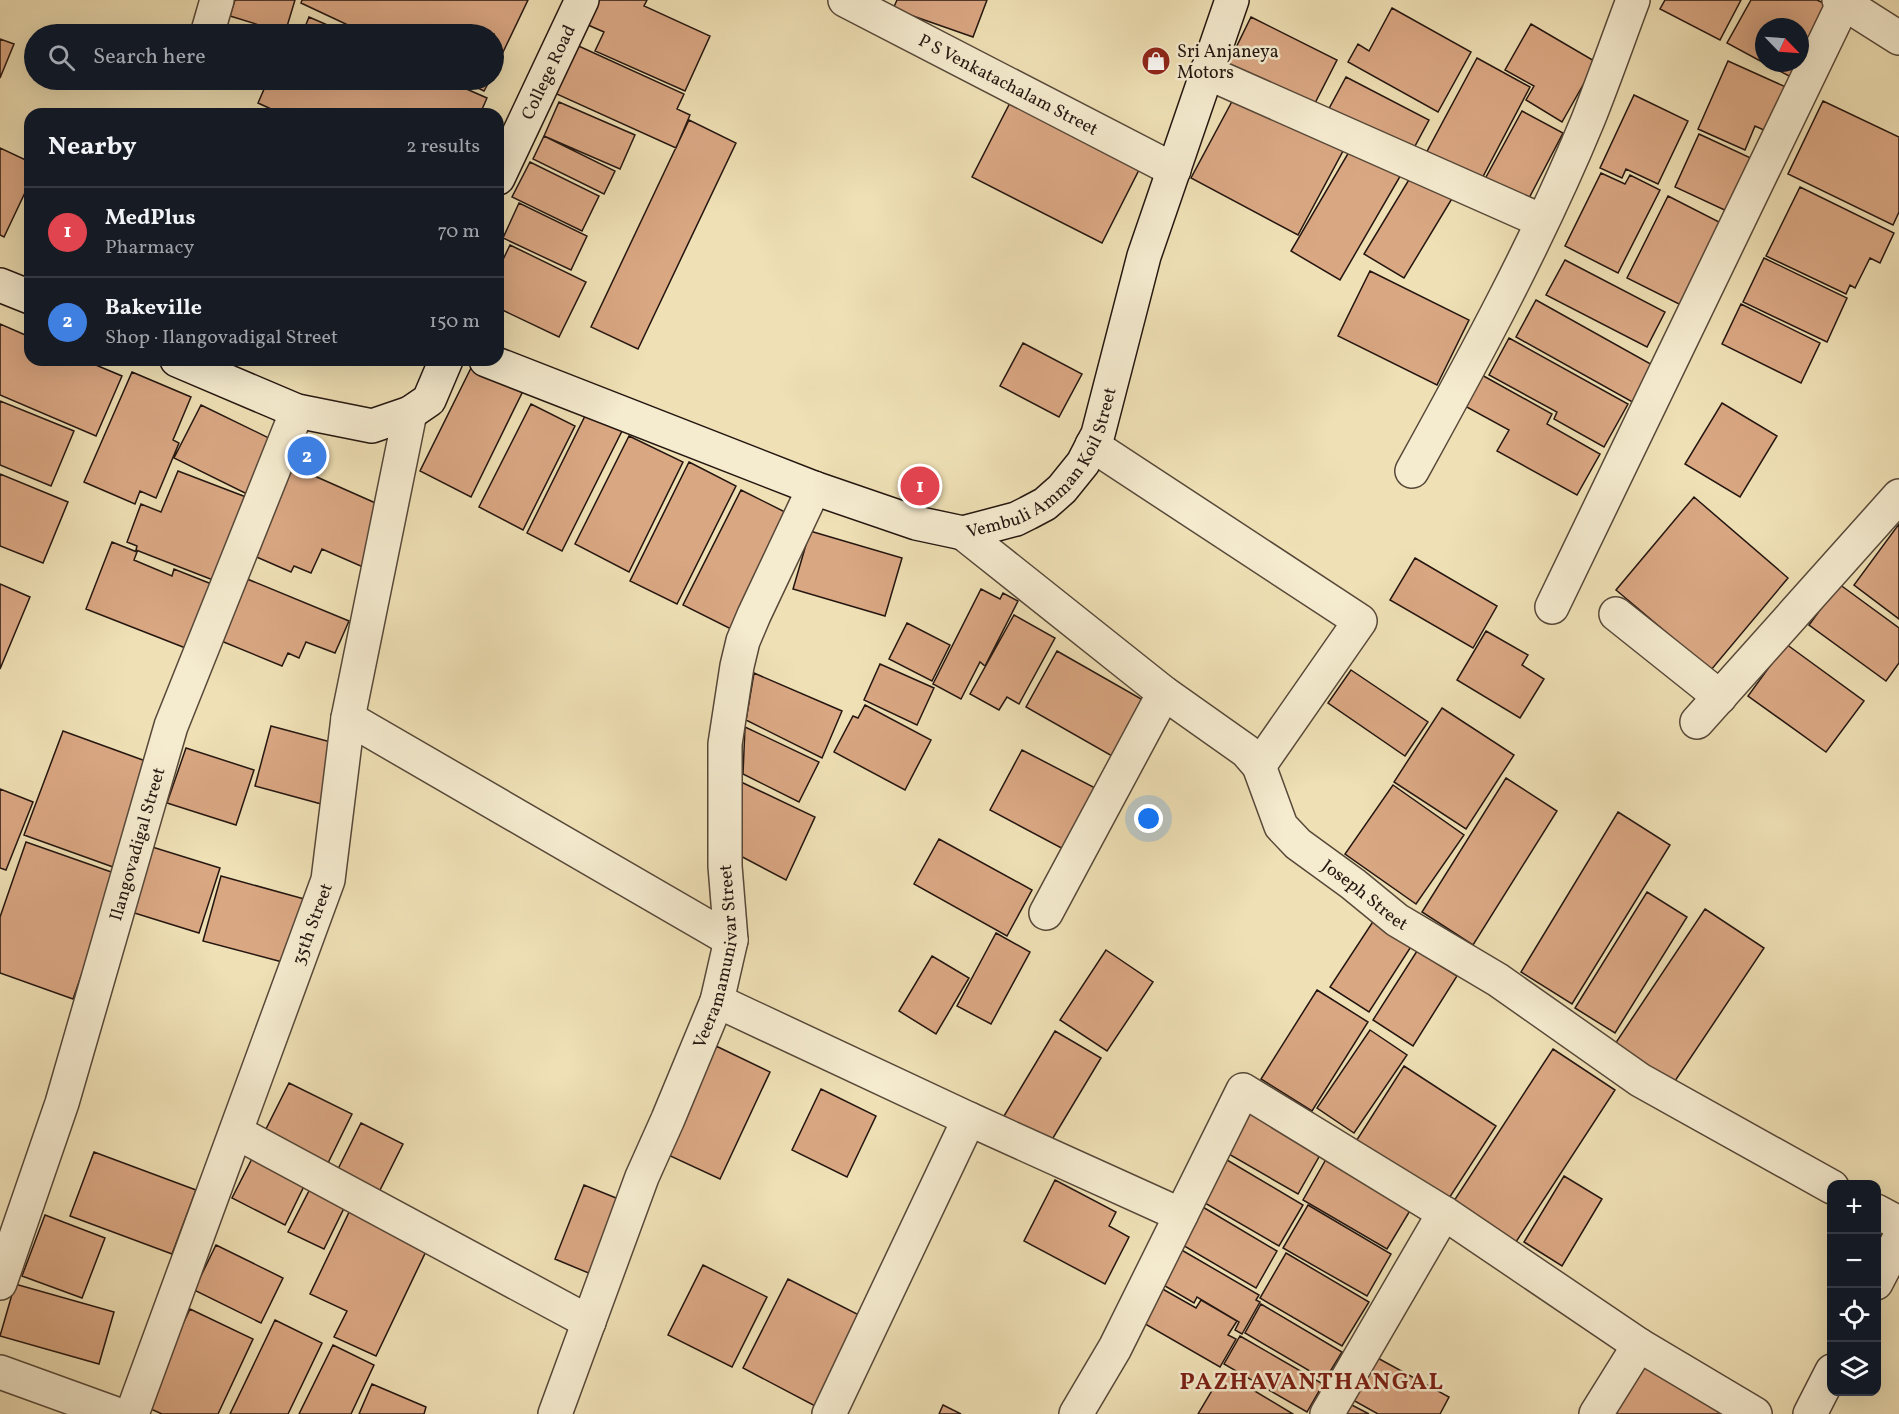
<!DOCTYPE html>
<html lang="en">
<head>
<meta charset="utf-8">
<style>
  body { margin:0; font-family:Vollkorn,serif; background:#242831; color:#f1f3f6 }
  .controls { position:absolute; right:18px; bottom:18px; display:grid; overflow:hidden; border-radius:12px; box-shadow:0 6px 24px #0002 }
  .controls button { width:54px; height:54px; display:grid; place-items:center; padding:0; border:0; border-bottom:2px solid #363941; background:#171b24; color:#f1f3f6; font:30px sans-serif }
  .compass { position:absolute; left:1755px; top:18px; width:54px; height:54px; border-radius:50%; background:#171b24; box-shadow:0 6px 24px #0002; rotate:115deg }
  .you { position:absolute; left:1149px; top:819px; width:21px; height:21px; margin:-15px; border:4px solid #fff; border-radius:50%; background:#1a73e8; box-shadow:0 0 0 9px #1a73e833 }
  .badge { display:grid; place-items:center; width:39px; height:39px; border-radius:50%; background:#1a73e8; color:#fff; font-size:20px; font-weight:700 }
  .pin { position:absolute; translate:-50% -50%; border:3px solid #fff; box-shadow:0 2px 6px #0006 }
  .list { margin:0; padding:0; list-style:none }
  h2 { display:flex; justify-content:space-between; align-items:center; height:78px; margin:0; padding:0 24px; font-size:26px }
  h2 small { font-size:20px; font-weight:400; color:#9ea1a6 }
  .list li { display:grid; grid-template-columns:39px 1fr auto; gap:18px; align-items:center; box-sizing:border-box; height:90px; padding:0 24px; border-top:2px solid #363941 }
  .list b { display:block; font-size:22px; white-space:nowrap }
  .list p { margin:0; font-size:20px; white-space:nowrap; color:#9ea1a6 }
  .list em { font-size:20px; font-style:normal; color:#9ea1a6 }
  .icon { flex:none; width:33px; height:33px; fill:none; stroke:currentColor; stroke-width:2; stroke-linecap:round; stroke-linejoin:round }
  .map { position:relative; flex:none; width:1899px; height:1414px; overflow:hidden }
  .search { position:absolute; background:#171b24; box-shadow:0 6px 24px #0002; left:24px; top:24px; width:480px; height:66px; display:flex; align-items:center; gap:15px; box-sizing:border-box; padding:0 21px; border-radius:33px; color:#9ea1a6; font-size:22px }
  .panel { position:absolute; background:#171b24; box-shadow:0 6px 24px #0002; left:24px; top:108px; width:480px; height:258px; border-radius:18px }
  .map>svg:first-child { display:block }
  .building { fill:#daa783; stroke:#241610; stroke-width:1.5 }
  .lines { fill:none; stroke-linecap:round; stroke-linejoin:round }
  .street-casing { stroke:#574839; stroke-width:36 }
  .secondary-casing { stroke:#241610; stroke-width:36 }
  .street { stroke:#f5ebcf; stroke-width:33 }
  .secondary { stroke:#f5ebcf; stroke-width:33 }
  .labels { text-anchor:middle; stroke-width:5; stroke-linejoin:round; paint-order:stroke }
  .poi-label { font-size:18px; fill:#241610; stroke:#f5ebcf; text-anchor:start }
  .street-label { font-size:18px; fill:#241610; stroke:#f5ebcf }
  .district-label { font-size:24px; font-weight:bold; letter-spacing:1.5px; fill:#7a1f14; stroke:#f5ebcf }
</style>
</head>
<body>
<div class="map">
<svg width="1899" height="1414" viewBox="0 0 1899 1414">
  <rect width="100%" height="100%" fill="#efe0b5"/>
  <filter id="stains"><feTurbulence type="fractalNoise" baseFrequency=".00333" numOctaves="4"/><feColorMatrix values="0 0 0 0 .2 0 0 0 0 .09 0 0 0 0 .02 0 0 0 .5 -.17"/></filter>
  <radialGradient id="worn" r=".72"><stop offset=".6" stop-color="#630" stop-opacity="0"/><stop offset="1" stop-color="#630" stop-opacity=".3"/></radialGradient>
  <path class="building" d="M235 0H295L285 33 230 16Z
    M302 0H528L494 71V34H367L301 3Z
    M599 0H647L644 6 710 36 685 91 595 51 604 32 588 25Z
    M897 0H987L973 37 893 9Z
    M1665 0H1741L1720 40 1660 9Z
    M1751 0H1817L1832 7 1793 78 1764 63H1800V27H1764V63L1727 43Z
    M1392 8 1471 52 1438 112 1348 62 1358 44 1369 51Z
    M309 17 348 34H289L292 27 303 32Z
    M1251 17 1337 60 1313 107 1228 64Z
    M1531 24 1596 62 1562 122 1526 100 1534 86 1505 70Z
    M0 39 14 44 0 78Z
    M572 43 684 94 677 109 690 115 676 148 550 91Z
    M1477 58 1530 87 1478 186 1424 157Z
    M1728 61 1797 92 1777 136 1755 126 1745 150 1698 129Z
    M1346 77 1429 120 1408 159 1325 116Z
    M268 80H446L487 98 480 114H332L327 112 326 114H282L258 103Z
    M461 80H490L484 91Z
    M1236 94 1343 151 1298 235 1191 178Z
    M1634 95 1688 121 1658 184 1626 169 1622 178 1600 168Z
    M1013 97 1142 164 1102 243 972 177Z
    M1823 101 1899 137V212L1893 225 1788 174Z
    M559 102 635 135 620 169 544 136Z
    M1522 111 1563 133 1527 202 1485 179Z
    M689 120 736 143 638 349 591 327Z
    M1699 134 1755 160 1731 213 1675 187Z
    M544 136 615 171 604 194 533 159Z
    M1353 145 1402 173 1340 280 1291 251Z
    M0 148 30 162V182L4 237 0 235Z
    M530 162 599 196 582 231 512 197Z
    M1416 168 1456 192 1404 278 1364 254Z
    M1601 173 1625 184 1630 175 1660 190 1618 273 1565 246Z
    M1800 187 1894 233 1880 263 1870 258 1855 288 1850 285 1846 294 1766 256Z
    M1668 196 1725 225 1685 307 1627 278Z
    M519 203 587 236 571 270 503 238Z
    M510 245 586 282 559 337 498 308V270Z
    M1764 258 1847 298 1827 342 1743 302Z
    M1565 260 1665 312 1647 347 1546 295Z
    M1370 271 1469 320 1437 385 1338 336Z
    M1536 300 1656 367 1636 404 1516 337Z
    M1741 304 1820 343 1801 383 1722 344Z
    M0 324 30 337V360H84L122 376 96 436 0 395Z
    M1509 338 1628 404 1604 447 1554 419 1557 412 1489 375Z
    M1023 343 1082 374 1059 417 1000 386Z
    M472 366 523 391 471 497 420 471Z
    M132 372 191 397 173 440 179 443 156 498 140 491 135 504 84 482Z
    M1480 374 1552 414 1547 424 1600 454 1577 495 1497 451 1509 430 1463 405Z
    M0 401 74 431 51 486 0 465Z
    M1722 403 1777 436 1740 497 1685 464Z
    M531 404 575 426 523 530 479 507Z
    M201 405 275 441 249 495 174 458Z
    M587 412 623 429 562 551 527 533Z
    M629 436 683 462 629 572 575 544Z
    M689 462 736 486 677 604 630 581Z
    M292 466 389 509 363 567 322 549 311 573 294 566 291 572 252 555Z
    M178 471 246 497 213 580 136 550 137 546 127 542 141 504 161 512Z
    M0 474 68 502 43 563 0 546Z
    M741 490 791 515 733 630 683 605Z
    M1694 497 1788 578 1711 670 1616 590Z
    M1899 524V619L1854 585Z
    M810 531 902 558 885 616 793 589Z
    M112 542 137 552 134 560 172 576 174 569 214 585 188 649 86 609Z
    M1415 558 1497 606 1473 648 1390 600Z
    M240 576 349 621 335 653 306 642 299 658 288 653 282 666 214 638Z
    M0 584 30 597 0 669Z
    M1839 584 1899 628V663L1886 681 1809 625Z
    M981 589 1000 599 1003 593 1018 601 985 666 980 662 961 699 933 684Z
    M1014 615 1055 638 1019 704 1007 697 999 710 970 694Z
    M907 623 950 645 932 681 889 659Z
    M1486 631 1528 655 1522 665 1544 679 1520 718 1457 680Z
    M1786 644 1864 701 1826 752 1748 696Z
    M1057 651 1143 700 1112 756 1026 707Z
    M880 664 934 688 917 725 864 700Z
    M1351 670 1428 722 1405 756 1328 703Z
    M754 673 842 711 822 758 746 720Z
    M865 705 931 740 905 790 834 752 853 716 858 718Z
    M1442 708 1514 755 1466 829 1394 782Z
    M271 726 342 745 325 805 255 786Z
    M745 727 819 762 799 802 743 774Z
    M63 731 151 763 113 867 24 835Z
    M186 748 254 770 236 825 167 803Z
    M1022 750 1099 790 1067 851 990 810Z
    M1506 778 1557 811 1473 945 1422 912Z
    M741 782 815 817 786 880 733 852Z
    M1393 785 1464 835 1416 904 1345 854Z
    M0 789 33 802 6 870 0 868Z
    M1618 812 1670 845 1572 1004 1521 972Z
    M939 839 1032 890 1007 936 914 884Z
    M26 842 117 874 73 999 0 973V917Z
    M149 846 220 868 199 933 128 911Z
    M221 876 308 900 290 964 203 941Z
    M1647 892 1687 917 1615 1033 1575 1008Z
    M1705 909 1764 948 1673 1084 1615 1044Z
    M1376 917 1414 942 1369 1012 1330 987Z
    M996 933 1030 952 991 1024 957 1006Z
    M1106 950 1153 982 1107 1051 1060 1020Z
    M1417 951 1457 976 1413 1046 1373 1020Z
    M932 956 969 978 936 1034 899 1011Z
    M1317 990 1368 1022 1312 1111 1261 1079Z
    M1370 1030 1407 1055 1354 1133 1317 1108Z
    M1055 1031 1101 1058 1050 1143 1004 1116Z
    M716 1046 770 1072 720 1179 666 1154Z
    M1553 1049 1615 1090 1512 1248 1450 1207Z
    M1404 1066 1496 1126 1444 1206 1353 1146Z
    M289 1083 352 1114 327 1165 264 1133Z
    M821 1089 876 1116 847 1177 792 1150Z
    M1253 1106 1324 1148 1298 1194 1227 1153Z
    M361 1123 403 1144 374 1202 332 1181Z
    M257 1149 309 1176 285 1225 232 1198Z
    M94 1152 196 1190 172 1254 70 1216Z
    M1329 1154 1414 1204 1387 1249 1303 1200Z
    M1222 1157 1303 1205 1279 1246 1198 1199Z
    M1564 1176 1602 1199 1562 1266 1524 1242Z
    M1055 1180 1116 1212 1109 1226 1129 1237 1105 1284 1024 1241Z
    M314 1181 349 1198 324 1249 288 1232Z
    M584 1185 621 1200 591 1274 555 1259Z
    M1196 1203 1277 1251 1256 1288 1174 1240Z
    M1308 1205 1391 1254 1367 1296 1283 1248Z
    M352 1206 430 1243 376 1356 334 1337 347 1311 310 1294Z
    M45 1215 105 1238 82 1298 22 1276Z
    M216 1245 283 1278 261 1323 194 1290Z
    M1173 1245 1259 1295 1256 1300 1260 1302 1242 1334 1235 1330 1239 1322 1197 1297 1194 1303 1153 1279Z
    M1286 1253 1369 1302 1342 1346 1260 1298Z
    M703 1265 767 1297 732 1367 668 1335Z
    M788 1279 863 1317 817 1407 743 1368Z
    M1152 1283 1196 1308 1201 1300 1237 1321 1228 1335 1236 1339 1220 1367 1133 1317Z
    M15 1284 114 1312 99 1364 0 1336Z
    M1261 1304 1342 1352 1325 1380 1245 1333Z
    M190 1309 253 1339 218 1414H162L144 1406Z
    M275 1320 322 1343 288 1414H230Z
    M1240 1336 1323 1384 1307 1412 1224 1364Z
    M333 1345 374 1365 351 1414H299Z
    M1374 1356 1449 1397 1440 1414H1378L1351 1399Z
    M1644 1363 1735 1414H1615Z
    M1223 1372 1293 1414H1198Z
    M372 1384 426 1407 424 1414H359Z
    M1346 1402 1369 1414H1340Z
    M943 1405 961 1414H939Z"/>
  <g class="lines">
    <g class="street-casing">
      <g id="street">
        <path id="s1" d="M845 0 1174 170"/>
        <path d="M1839 0 1899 38"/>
        <path d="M208 31 217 0"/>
        <path d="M1206 72 1542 221"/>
        <path d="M1092 445 1360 621 1259 766"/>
        <path d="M1412 471C1475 357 1538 241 1588 120 1604 80 1618 40 1633 0"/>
        <path id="s2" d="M963 533 1164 693 1246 751 1259 766 1281 826 1298 844 1353 884 1397 920 1498 980 1640 1080 1832 1187"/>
        <path d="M1552 607 1845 0"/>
        <path d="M1616 614 1720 697"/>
        <path d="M348 718 731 940"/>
        <path d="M1697 722 1899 496"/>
        <path d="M1046 913 1164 693"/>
        <path d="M717 1001 969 1119 829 1414"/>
        <path d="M969 1119 1181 1215"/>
        <path d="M236 1132 589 1322"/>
        <path d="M1876 1211 1899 1223"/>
        <path id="s3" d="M0 1283 62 1103 171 726 297 411"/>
        <path d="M1876 1283 1899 1239"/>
        <path d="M0 1372 116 1414"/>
        <path id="s4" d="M132 1414 328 880 348 718 410 413"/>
        <path id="s5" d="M555 1414 642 1177 668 1119 717 1001 731 940 725 866V744L737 666 743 641 754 615 814 488"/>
        <path d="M1076 1414 1115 1348 1243 1090 1444 1213 1639 1345"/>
        <path d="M1327 1414 1444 1213"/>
        <path d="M1596 1414 1639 1345 1755 1414"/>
        <path d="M1810 1414 1832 1371"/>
      </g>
    </g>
    <g class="secondary-casing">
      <g id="secondary">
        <path id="s6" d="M498 178 582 0"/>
        <path d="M0 285 30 297"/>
        <path d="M177 360 297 411 372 426 410 413 429 400 446 360"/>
        <path id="s7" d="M486 360 814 488 916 523 963 533 1016 519 1028 513 1045 504 1062 489 1083 463 1098 434 1144 256 1232 0"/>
      </g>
    </g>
    <use href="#street" class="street"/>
    <use href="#secondary" class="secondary"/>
  </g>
  <defs>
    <g id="shop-disc" transform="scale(1.5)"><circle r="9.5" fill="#8f2418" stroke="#f5ebcf"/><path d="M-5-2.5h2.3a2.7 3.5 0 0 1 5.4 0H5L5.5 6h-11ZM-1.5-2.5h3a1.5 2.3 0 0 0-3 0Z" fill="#fff"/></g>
  </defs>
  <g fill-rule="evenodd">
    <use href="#shop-disc" x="1156" y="61"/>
  </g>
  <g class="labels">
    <g class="poi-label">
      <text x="1177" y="57">Sri Anjaneya<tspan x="1177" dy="21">Motors</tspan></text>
    </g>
    <g class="street-label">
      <text dy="6" stroke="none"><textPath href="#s6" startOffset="117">College Road</textPath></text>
      <text dy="6" stroke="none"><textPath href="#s1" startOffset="184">P S Venkatachalam Street</textPath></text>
      <text dy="6" stroke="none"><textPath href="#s7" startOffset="622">Vembuli Amman Koil Street</textPath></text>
      <text dy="6" stroke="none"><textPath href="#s3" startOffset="460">Ilangovadigal Street</textPath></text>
      <text dy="6" stroke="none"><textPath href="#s2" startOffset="550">Joseph Street</textPath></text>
      <text dy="6" stroke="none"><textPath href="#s4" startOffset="522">35th Street</textPath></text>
      <text dy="6" stroke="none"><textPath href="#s5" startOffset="488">Veeramamunivar Street</textPath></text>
    </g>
    <g class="district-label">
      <text x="1312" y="1389">PAZHAVANTHANGAL</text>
    </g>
  </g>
  <rect width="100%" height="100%" filter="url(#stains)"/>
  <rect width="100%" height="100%" fill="url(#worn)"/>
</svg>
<div class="controls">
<button>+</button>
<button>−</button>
<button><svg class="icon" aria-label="locate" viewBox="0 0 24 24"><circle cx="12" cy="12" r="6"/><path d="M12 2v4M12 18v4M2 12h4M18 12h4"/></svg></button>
<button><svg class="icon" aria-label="layers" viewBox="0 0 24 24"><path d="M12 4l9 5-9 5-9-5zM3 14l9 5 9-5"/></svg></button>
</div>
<svg class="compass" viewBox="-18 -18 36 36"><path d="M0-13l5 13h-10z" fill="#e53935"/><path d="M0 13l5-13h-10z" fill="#9ea1a6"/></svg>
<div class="you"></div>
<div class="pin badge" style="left:920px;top:486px;background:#e0444e">1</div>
<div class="pin badge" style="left:307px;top:456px;background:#3f7fe0">2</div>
<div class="search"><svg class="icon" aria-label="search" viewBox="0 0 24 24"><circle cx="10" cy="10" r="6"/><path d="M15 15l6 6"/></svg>Search here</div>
<section class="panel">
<h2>Nearby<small>2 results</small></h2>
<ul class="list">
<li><span class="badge" style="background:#e0444e">1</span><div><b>MedPlus</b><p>Pharmacy</p></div><em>70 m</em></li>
<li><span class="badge" style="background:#3f7fe0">2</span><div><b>Bakeville</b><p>Shop · Ilangovadigal Street</p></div><em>150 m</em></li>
</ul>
</section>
</div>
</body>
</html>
